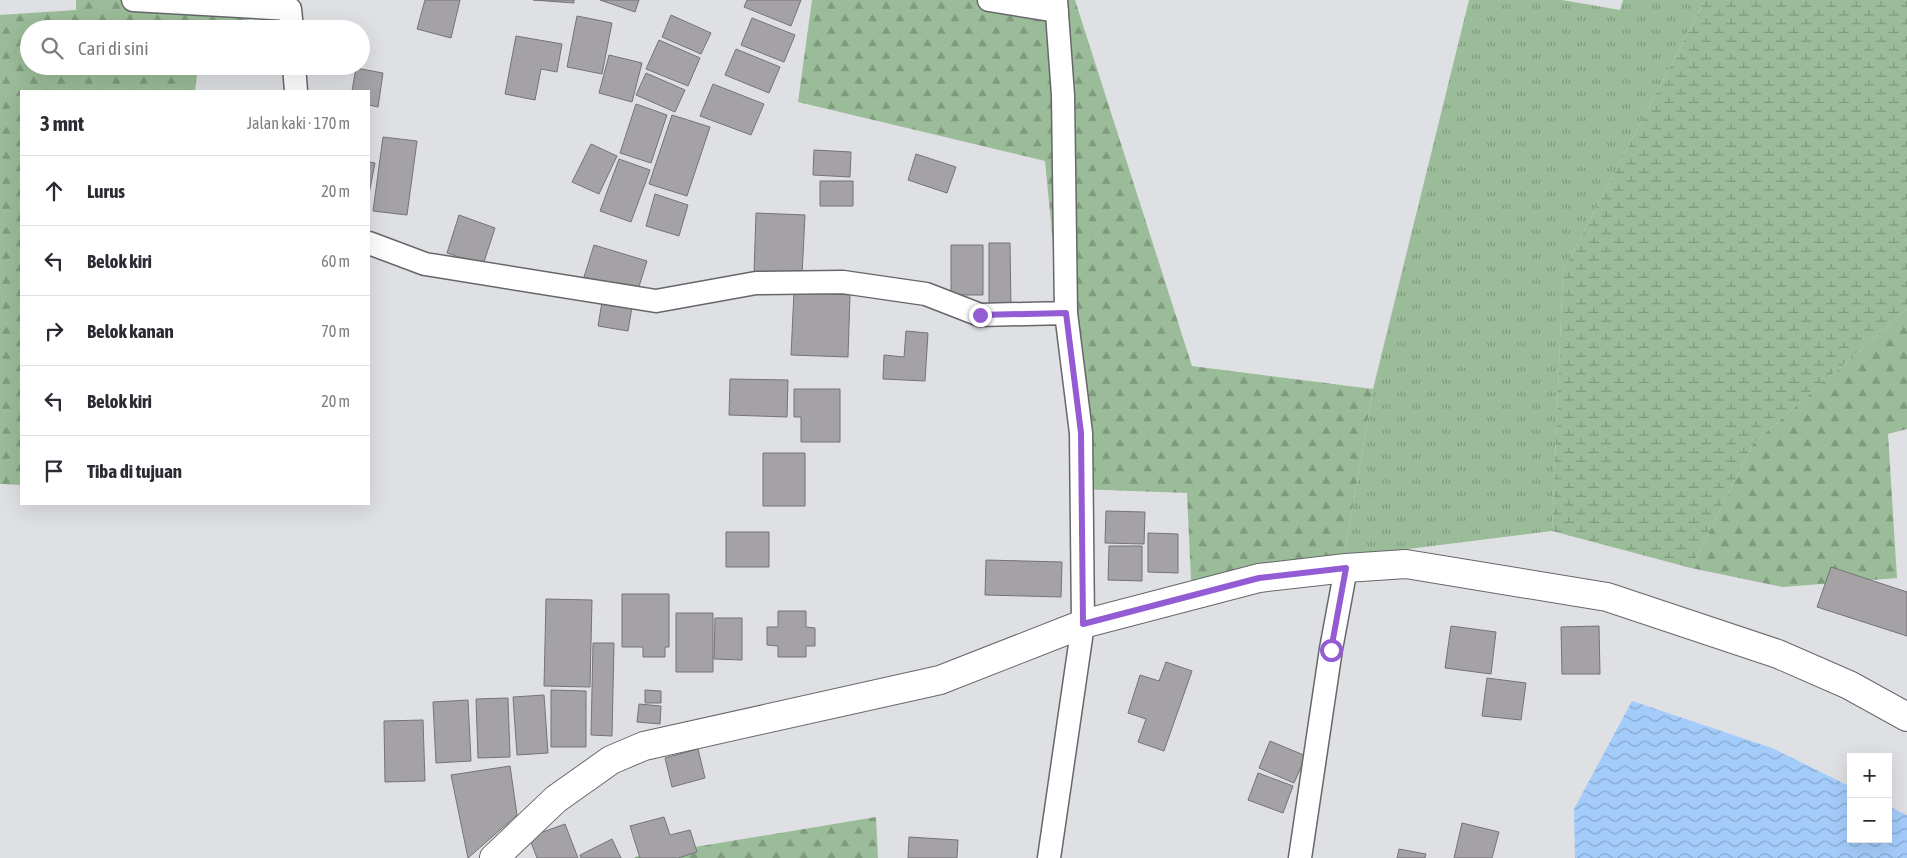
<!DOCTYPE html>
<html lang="id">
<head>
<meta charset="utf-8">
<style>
  body { margin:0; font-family:"Asap Condensed",sans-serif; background:#f7f7f7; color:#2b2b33 }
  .controls { position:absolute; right:15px; bottom:15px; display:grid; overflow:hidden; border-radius:0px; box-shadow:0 5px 20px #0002 }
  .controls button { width:45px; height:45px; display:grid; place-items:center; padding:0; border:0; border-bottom:1px solid #e1e1e2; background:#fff; color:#2b2b33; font:25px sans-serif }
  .stop { position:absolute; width:15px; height:15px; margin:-11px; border:4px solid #935cd4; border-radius:50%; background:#fff }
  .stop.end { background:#935cd4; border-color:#fff; box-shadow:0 1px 5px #0008 }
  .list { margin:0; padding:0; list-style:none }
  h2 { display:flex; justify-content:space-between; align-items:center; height:65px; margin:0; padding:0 20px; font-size:21px }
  h2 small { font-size:16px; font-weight:400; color:#7c7c81 }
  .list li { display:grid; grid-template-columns:32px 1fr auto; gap:15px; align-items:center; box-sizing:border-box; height:70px; padding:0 20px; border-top:1px solid #e1e1e2 }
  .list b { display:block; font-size:19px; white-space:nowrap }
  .list em { font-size:16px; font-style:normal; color:#7c7c81 }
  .icon { flex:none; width:28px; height:28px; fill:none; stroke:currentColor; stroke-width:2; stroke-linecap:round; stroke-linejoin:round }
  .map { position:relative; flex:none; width:1907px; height:858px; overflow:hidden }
  .search { position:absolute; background:#fff; box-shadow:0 5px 20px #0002; left:20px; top:20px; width:350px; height:55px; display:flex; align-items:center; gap:12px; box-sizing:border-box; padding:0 18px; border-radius:28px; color:#7c7c81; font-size:19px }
  .panel { position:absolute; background:#fff; box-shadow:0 5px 20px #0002; left:20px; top:90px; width:350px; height:415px; border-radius:0px }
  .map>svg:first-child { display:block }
  .grass { fill:url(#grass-tufts) }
  .forest { fill:url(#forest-firs) }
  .wetland { fill:url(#wetland-marsh) }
  .water { fill:url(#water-waves) }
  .building { fill:#a4a2a5; stroke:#757376 }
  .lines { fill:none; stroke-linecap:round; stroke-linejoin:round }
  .street-casing { stroke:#66676a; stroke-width:25 }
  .secondary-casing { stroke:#66676a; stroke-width:30 }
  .street { stroke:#fff; stroke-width:22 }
  .secondary { stroke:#fff; stroke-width:28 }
  .route { stroke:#935cd4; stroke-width:6 }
</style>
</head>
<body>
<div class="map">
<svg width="1907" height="858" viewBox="0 0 1907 858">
  <defs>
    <pattern id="grass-tufts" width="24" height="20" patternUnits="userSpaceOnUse" patternTransform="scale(1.25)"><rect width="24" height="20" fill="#9bbc98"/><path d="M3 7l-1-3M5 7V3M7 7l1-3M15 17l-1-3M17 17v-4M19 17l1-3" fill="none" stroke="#7f9a7d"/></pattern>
    <pattern id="forest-firs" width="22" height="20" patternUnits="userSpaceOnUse" patternTransform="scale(1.25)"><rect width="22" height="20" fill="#9bbc98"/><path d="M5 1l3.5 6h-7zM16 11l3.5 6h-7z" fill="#7f9a7d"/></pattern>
    <pattern id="wetland-marsh" width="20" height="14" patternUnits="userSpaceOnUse" patternTransform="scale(1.25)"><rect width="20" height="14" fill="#9bbc98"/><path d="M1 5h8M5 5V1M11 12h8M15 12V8" fill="none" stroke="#7f9a7d"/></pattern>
    <pattern id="water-waves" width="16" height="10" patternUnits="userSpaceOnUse" patternTransform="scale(1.25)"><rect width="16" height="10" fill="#a4ccfb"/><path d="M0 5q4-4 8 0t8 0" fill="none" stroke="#86a6cc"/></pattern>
  </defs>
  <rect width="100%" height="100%" fill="#dfe0e3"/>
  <path class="grass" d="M1469 0H1562L1620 10 1623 0H1705L1563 271 1552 531 1344 557 1373 389Z"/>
  <path class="forest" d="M76 0H292L228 29H29V66H198L195 91H21V485L0 484V15L76 10Z
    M812 0H1075L1192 366 1373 389 1344 557 1192 602 1187 493 1077 489 1045 161 798 102Z
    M1907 309V429L1888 434 1897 578 1783 587 1691 568 1753 444Z
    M876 817 878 858H634L635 857Z"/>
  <path class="wetland" d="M1705 0H1907V309L1753 444 1691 568 1552 531 1563 271Z"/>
  <path class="water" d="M1632 701 1772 748 1851 787V839H1888V806L1907 815V858H1575L1574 809Z"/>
  <path class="building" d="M425 0H460L451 38 417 29Z
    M533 0H574V3Z
    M600 0H639L635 12Z
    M747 0H801L791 26 744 7Z
    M671 15 711 33 701 54 662 37Z
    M577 16 612 23 602 74 567 67Z
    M752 18 795 35 784 62 741 45Z
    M516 36 562 44 557 72 541 69 535 100 505 94Z
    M659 40 700 58 688 86 646 69Z
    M736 49 780 67 769 93 725 75Z
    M609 55 642 63 632 102 599 93Z
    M356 68 383 73 378 107 369 105V91H352Z
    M646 73 685 90 675 112 636 95Z
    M713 84 764 104 751 135 700 116Z
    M636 104 667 115 651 163 620 153Z
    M672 115 710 127 687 196 649 184Z
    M383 137 417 141 407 215 373 211Z
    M591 144 617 156 599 194 572 182Z
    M814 150 851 152 850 177 813 175Z
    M916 154 956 167 947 193 908 180Z
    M619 159 650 170 631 222 600 211Z
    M369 162 375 163 369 194Z
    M820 181H853V206H820Z
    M655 194 688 205 679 236 646 226Z
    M756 213 805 215 802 275 754 273Z
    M459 215 495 228 483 265 447 253Z
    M989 243H1010L1011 309H989Z
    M594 245 647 261 637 293 584 277Z
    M951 245H983V295H951Z
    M794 292 850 295 848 357 791 355Z
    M603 296 633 301 628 331 598 326Z
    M906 331 928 333 925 381 883 379 884 355 904 357Z
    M730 379 788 380 787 417 729 415Z
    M794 389H840V442H801V417H794Z
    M763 453H805V506H763Z
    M1106 511 1145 512 1144 544 1105 543Z
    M726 532H769V567H726Z
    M1148 533 1178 534V573L1148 572Z
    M1109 546H1142V581L1108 580Z
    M986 560 1062 562 1061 597 985 595Z
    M1831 567 1907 592V636L1817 607Z
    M622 594H669V647H665V657H643V647H622Z
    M546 599 592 600 590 687 544 686Z
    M778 611H806V627L815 628V646H806V657H778V646L767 645V627H778Z
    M676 613H713V672H676Z
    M715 618H742V660L714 659Z
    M1451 626 1496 632 1491 674 1445 668Z
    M1599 626 1600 674H1562L1561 627Z
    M593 643H614L612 736 591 735Z
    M1166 662 1192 671 1164 751 1138 742 1146 719 1128 713 1140 675 1159 681Z
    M1487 678 1526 683 1521 720 1482 716Z
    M551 690 586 691V747H551Z
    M645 690 661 691V703H645Z
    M544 695 548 753 517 755 513 697Z
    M508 698 510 757 478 758 476 699Z
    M468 700 471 761 436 763 433 702Z
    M639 704 661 706 660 724 637 722Z
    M423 720 425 781 385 782 384 721Z
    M1270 741 1306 756 1294 783 1259 768Z
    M698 749 705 778 672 787 665 758Z
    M510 766 517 815 468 858 451 775Z
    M1258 773 1293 786 1283 813 1248 800Z
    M664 817 670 835 690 830 697 852 678 858H640L630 826Z
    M1462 823 1499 832 1492 858H1454Z
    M565 824 578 858H537L529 837Z
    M909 837 958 840 957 858H908Z
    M612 839 621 858H581L580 855Z
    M1399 849 1426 854 1425 858H1397Z"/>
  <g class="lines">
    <g class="street-casing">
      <path id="street" d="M133 0 290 9 292 29
        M989 0 1057 11
        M294 66 296 91
        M369 243 425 264 656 301 756 283 843 282 926 294 980 315 1066 313
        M1049 858 1083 624 1081 433 1066 313 1063 95 1056 0
        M1300 858 1331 649 1346 568"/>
    </g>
    <g class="secondary-casing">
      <path id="secondary" d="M494 858 556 799 611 760 644 746 940 680 1083 624 1259 578 1346 568 1406 564 1607 597 1778 654 1849 685 1907 717"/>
    </g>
    <use href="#street" class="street"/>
    <use href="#secondary" class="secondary"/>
  </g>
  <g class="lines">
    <path class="route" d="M980 315 1066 313 1081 433 1083 624 1259 578 1346 568 1331 650"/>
  </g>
</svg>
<div class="controls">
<button>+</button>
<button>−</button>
</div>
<div class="stop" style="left:1331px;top:650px"></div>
<div class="stop end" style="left:980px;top:315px"></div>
<div class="search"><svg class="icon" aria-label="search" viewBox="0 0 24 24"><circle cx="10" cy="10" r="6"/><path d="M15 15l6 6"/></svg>Cari di sini</div>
<section class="panel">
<h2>3 mnt<small>Jalan kaki · 170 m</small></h2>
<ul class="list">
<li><svg class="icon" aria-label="ahead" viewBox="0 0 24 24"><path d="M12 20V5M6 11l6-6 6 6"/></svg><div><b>Lurus</b></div><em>20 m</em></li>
<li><svg class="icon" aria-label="left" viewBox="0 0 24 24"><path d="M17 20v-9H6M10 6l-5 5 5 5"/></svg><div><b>Belok kiri</b></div><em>60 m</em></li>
<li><svg class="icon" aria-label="right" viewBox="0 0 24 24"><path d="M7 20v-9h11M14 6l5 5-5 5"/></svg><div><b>Belok kanan</b></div><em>70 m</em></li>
<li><svg class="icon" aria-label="left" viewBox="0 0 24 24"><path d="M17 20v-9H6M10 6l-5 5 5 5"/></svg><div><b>Belok kiri</b></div><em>20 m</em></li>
<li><svg class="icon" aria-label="arrive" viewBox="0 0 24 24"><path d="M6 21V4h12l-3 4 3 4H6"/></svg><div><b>Tiba di tujuan</b></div></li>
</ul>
</section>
</div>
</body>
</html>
